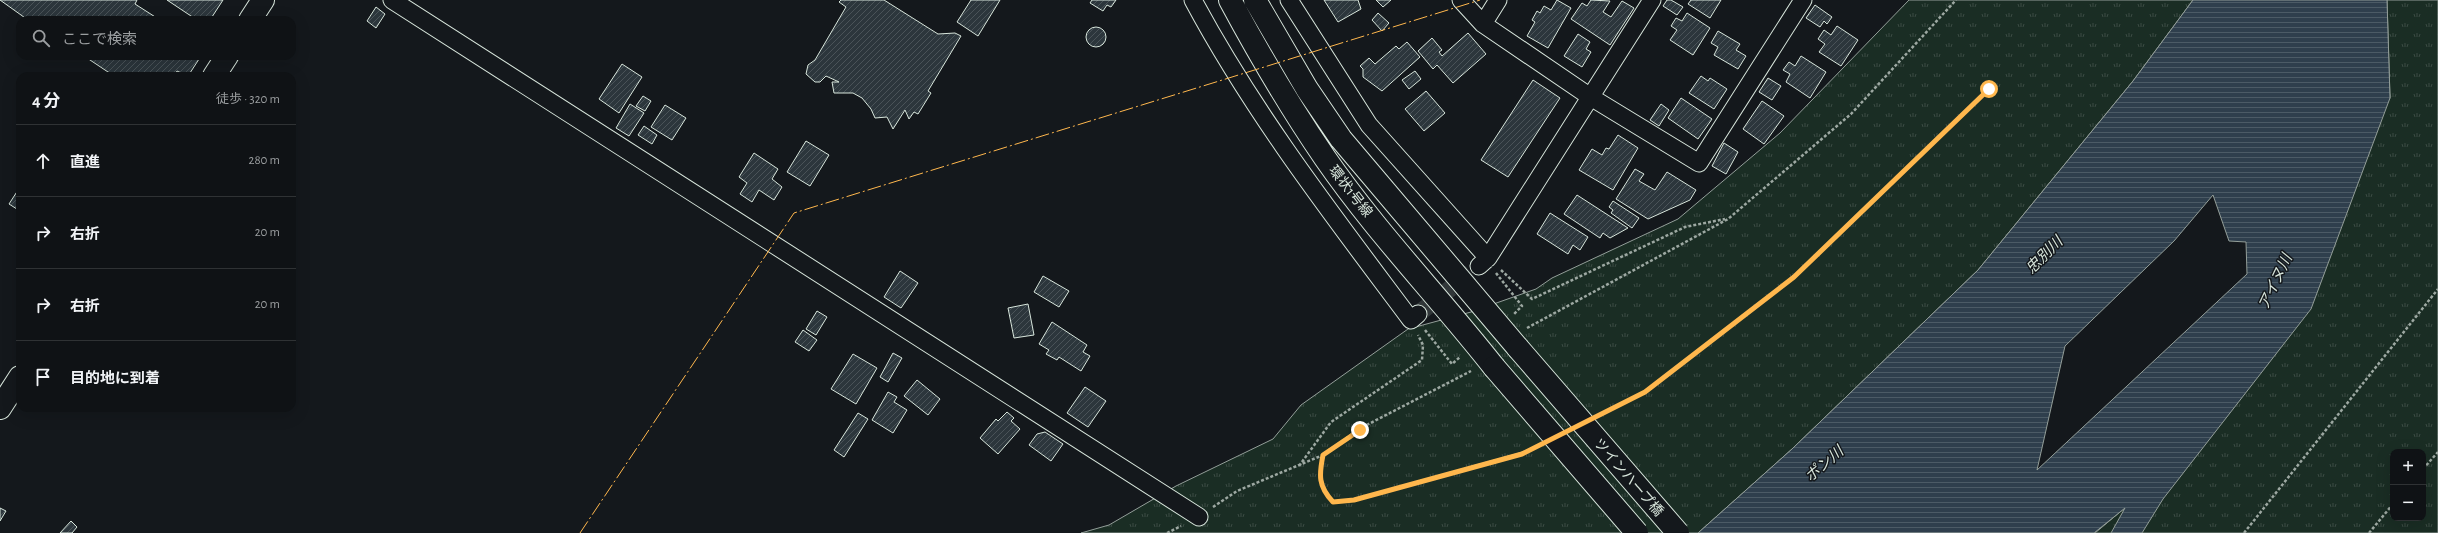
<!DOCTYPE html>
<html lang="ja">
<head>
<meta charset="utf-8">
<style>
  body { margin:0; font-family:"Alegreya Sans","Noto Sans JP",sans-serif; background:#181b1e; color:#f1f3f6 }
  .controls { position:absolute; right:12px; bottom:12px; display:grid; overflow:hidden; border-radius:8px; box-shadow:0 4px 16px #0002 }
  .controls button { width:36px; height:36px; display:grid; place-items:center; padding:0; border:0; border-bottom:1px solid #2f3234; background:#0f1215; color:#f1f3f6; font:20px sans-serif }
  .stop { position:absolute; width:12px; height:12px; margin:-9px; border:3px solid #ffb74d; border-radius:50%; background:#fff }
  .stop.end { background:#ffb74d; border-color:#fff; box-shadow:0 1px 4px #0008 }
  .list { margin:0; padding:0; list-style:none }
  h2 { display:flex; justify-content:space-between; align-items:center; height:52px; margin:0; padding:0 16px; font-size:17px }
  h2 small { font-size:13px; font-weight:400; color:#9b9ea0 }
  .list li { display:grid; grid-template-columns:26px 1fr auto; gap:12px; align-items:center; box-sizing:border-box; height:72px; padding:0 16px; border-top:1px solid #2f3234 }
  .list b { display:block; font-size:15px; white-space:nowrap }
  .list em { font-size:13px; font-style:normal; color:#9b9ea0 }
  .icon { flex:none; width:22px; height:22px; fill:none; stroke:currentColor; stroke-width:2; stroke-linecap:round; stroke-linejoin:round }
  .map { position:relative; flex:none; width:2438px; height:533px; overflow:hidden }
  .search { position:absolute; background:#0f1215; box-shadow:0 4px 16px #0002; left:16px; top:16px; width:280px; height:44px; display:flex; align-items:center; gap:10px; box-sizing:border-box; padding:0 14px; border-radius:12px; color:#9b9ea0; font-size:15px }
  .panel { position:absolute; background:#0f1215; box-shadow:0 4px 16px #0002; left:16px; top:72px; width:280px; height:340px; border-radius:12px }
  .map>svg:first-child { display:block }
  .grass { fill:url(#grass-tufts); stroke:#939e99; fill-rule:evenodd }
  .water { fill:url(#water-rules); stroke:#939e99; fill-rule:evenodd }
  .building { fill:url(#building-hatch); stroke:#d8e6dc }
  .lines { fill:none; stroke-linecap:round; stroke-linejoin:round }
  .minor-tunnel { stroke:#313739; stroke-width:17; stroke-dasharray:17 8; stroke-linecap:butt }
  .minor-casing { stroke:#d8e6dc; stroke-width:19 }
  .secondary-casing { stroke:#d8e6dc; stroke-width:24 }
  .primary-casing { stroke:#d8e6dc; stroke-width:24 }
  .path { stroke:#9da8a2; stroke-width:2.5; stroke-dasharray:3 2; stroke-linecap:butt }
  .minor { stroke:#14181c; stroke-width:17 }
  .secondary { stroke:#14181c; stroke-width:22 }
  .primary { stroke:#14181c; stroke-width:22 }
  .primary-bridge-casing { stroke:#d8e6dc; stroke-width:24; stroke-linecap:butt }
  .primary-bridge { stroke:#14181c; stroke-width:22 }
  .power { stroke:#ffb74d; stroke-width:1; stroke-dasharray:14 3 2 3; stroke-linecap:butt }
  .route { stroke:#ffb74d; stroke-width:5 }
  .labels { text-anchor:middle; stroke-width:3; stroke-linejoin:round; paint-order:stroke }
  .street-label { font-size:14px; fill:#d8e6dc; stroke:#14181c }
  .water-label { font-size:15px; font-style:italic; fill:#d8e6dc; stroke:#14181c }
</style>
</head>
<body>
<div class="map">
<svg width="2438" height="533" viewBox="0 0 2438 533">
  <defs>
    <pattern id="grass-tufts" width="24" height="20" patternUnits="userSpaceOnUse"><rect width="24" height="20" fill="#1a2d24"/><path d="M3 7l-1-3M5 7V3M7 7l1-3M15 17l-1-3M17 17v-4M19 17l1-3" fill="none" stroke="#3b4b43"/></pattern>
    <pattern id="water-rules" width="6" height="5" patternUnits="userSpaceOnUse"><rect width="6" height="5" fill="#2f3f4d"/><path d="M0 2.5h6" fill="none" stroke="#4c5b66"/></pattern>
    <pattern id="building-hatch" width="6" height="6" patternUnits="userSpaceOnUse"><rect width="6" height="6" fill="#2c363c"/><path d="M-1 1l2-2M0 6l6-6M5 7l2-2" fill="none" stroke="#4a5358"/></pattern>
  </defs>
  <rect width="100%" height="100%" fill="#14181c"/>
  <path class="grass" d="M1909 0H2193L2133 81 1978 270 1792 449 1698 533H1081L1109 525 1176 486 1273 439 1301 405 1408 329 1471 312 1536 289 1552 278 1678 219 1780 133Z
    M2387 0H2438V533H2095L2126 507 2390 98ZM2393 452H2423V518H2393Z"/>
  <path class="water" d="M2193 0H2387L2390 98 2311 309 2163 499 2142 533H2111L2125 508 2094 533H1698L1792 449 1978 270 2133 81ZM2213 195 2229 241 2246 242 2247 274 2037 470 2065 346 2174 241Z"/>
  <path class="building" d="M0 0H137L135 4 160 20H28Z
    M167 0H223L210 20H197Z
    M841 0H884L938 34 955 33 961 36 928 91 931 93 918 114 914 112 909 119 905 110 893 129 887 117 875 118 871 109 862 98 853 93H834L832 82H839L826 76 820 82H815L806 74 808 65 815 60 846 7 839 2Z
    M971 0H1000L978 36 957 22Z
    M1092 0H1116L1111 7 1107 5 1103 11 1090 3Z
    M1324 0H1358L1361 9 1338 22Z
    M1376 0H1391L1383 7Z
    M1557 0 1571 8 1548 48 1527 36 1535 22 1532 20 1537 11 1540 13 1544 6 1551 10Z
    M1591 0 1610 1 1603 12 1611 17 1622 1 1634 8 1610 45 1571 19 1582 3 1587 6Z
    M1667 0H1671L1683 7 1677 15 1663 6Z
    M1691 0H1721L1710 18 1688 4Z
    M1815 5 1832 17 1827 24 1824 21 1820 27 1806 18Z
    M376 7 385 14 376 28 367 21Z
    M1378 13 1389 23 1382 31 1372 20Z
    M1687 13 1710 28 1693 55 1670 40 1677 30 1671 26 1676 18 1682 21Z
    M1837 26 1858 40 1841 66 1819 52 1825 44 1818 39 1824 30 1831 35Z
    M1086 37a10 10 0 1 1 20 0a10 10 0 1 1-20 0Z
    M1718 31 1740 44 1736 50 1746 56 1738 69 1714 55 1718 47 1711 43Z
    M1468 33 1486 54 1453 83 1437 65 1433 69 1418 51 1432 38 1442 50 1439 52 1442 56Z
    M1578 34 1590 42 1586 49 1591 52 1582 67 1564 56Z
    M1407 42 1420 57 1382 91 1363 77V69L1360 66 1369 58 1375 64 1396 46 1399 49Z
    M84 56H201L188 76 177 71 174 76H114Z
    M1801 56 1826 72 1810 98 1786 82 1790 74 1783 70 1789 62 1795 66Z
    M622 64 642 77 619 113 599 99Z
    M1415 71 1421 79 1409 89 1402 80Z
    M1701 76 1708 81 1710 78 1727 89 1714 109 1689 93Z
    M1768 78 1781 86 1772 100 1759 92Z
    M1533 80 1560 98 1508 177 1481 160Z
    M1426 91 1445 113 1424 131 1405 109Z
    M643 96 651 101 645 111 636 106Z
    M1681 98 1712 119 1698 139 1668 118Z
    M1762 101 1784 116 1764 144 1743 129Z
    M630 104 644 113 629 136 616 128Z
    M1661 104 1669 110 1659 126 1650 120Z
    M665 105 686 118 672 140 651 127Z
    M644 126 657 135 652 144 638 135Z
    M1618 135 1638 148 1613 190 1579 170 1592 149 1602 155 1606 148 1609 149Z
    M806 141 829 155 810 186 787 172Z
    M1724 143 1738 152 1726 174 1712 166Z
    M754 153 778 169 772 179 782 187 774 200 759 190 752 202 740 194 747 183 739 177Z
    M1635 169 1644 174 1639 181 1655 190 1667 172 1696 190 1690 200 1648 219 1616 199Z
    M20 187V211L9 204Z
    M1577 195 1628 228 1610 238 1603 233 1600 238 1564 214Z
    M1613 201 1639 218 1632 228 1611 213 1613 210 1609 207Z
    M1550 213 1588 237 1580 250 1573 245 1568 254 1537 234Z
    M900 271 918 283 901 308 884 297Z
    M1043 276 1069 291 1059 307 1034 292Z
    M1028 304 1034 335 1014 338 1008 308Z
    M817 311 827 317 816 335 806 329Z
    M1052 322 1087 345 1083 352 1090 356 1081 371 1059 357 1057 360 1046 354 1049 350 1039 344Z
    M803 330 817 340 809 351 795 342Z
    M893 353 902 358 888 382 880 377Z
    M853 354 877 368 856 404 831 389Z
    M917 380 940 399 928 415 904 396Z
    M1085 387 1106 401 1088 427 1067 413Z
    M888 392 897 397 894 402 907 410 893 433 872 420Z
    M1007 412 1014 418 1011 421 1020 429 998 454 980 438 996 419 998 421Z
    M858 413 868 419 844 457 834 450Z
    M1045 432 1063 444 1051 461 1029 445 1037 434Z
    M0 508 6 511 0 521Z
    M71 521 77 527 72 533H60Z"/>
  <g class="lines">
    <path class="minor-tunnel" d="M1418 314 1479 266"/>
    <g class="minor-casing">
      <path id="minor" d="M392 0 1199 517
        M1193 0C1254 114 1334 217 1411 320L1418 314
        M1289 0 1369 125 1488 258 1479 266
        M1461 0 1483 24 1589 96 1699 163 1803 0
        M1483 24 1498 0
        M1488 258 1652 0"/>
    </g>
    <g class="secondary-casing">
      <path id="secondary" d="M250 20 263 0
        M214 76 227 56
        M0 408 20 377"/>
    </g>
    <g class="primary-casing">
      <path id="primary" d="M1230 0C1259 54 1290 107 1325 158 1376 232 1439 297 1494 367
        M1255 0 1307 89 1341 139 1518 348"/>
    </g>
    <path class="path" d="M1501 270 1532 299 1685 227 1725 219
      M1496 273 1522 306 1514 314
      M1527 328 1728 219 1851 114 1956 0
      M1425 330 1452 364 1460 357
      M1601 414 1645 392 1794 277 1989 89
      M1323 456C1319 475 1318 487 1333 502L1354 500 1522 453 1535 447
      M1299 466 1331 422 1422 360 1423 345 1418 335
      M2423 469 2438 452
      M1213 507 1237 491 1323 455 1359 429 1471 371
      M1167 533 1181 526
      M2244 533 2438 289
      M2369 533 2393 504"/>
    <use href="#minor" class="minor"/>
    <use href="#secondary" class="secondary"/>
    <use href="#primary" class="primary"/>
    <g class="primary-bridge-casing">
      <path id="primary-bridge" d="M1518 348 1678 533
        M1494 367 1637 533"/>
    </g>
    <use href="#primary-bridge" class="primary-bridge"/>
    <path class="power" d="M580 533 794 213 1480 0"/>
  </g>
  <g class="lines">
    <path class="route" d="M1360 430 1323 455C1319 475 1318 486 1333 502L1354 500 1522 454 1645 392 1794 277 1989 89"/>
  </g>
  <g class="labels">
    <g class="street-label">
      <text transform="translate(1351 191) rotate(52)" y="5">環状1号線</text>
      <text transform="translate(1629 477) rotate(49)" y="5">ツインハープ橋</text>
    </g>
    <g class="water-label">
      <text transform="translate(2044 255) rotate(-45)" y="5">忠別川</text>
      <text transform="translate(2275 282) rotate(-65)" y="5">アイヌ川</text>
      <text transform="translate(1824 464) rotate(-41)" y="5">ポン川</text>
    </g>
  </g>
</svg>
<div class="controls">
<button>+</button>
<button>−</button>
</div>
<div class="stop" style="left:1989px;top:89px"></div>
<div class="stop end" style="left:1360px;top:430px"></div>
<div class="search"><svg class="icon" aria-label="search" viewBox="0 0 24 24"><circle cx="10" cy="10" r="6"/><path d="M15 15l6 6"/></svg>ここで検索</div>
<section class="panel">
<h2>4 分<small>徒歩 · 320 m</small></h2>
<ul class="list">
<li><svg class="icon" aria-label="ahead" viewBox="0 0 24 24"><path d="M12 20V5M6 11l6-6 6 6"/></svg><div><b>直進</b></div><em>280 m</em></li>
<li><svg class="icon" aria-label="right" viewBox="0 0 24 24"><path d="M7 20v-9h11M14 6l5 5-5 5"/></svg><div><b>右折</b></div><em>20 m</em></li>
<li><svg class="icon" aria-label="right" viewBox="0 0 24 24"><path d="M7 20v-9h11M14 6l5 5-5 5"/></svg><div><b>右折</b></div><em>20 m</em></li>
<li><svg class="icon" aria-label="arrive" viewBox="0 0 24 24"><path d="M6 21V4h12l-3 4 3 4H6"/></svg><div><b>目的地に到着</b></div></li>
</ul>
</section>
</div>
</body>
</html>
